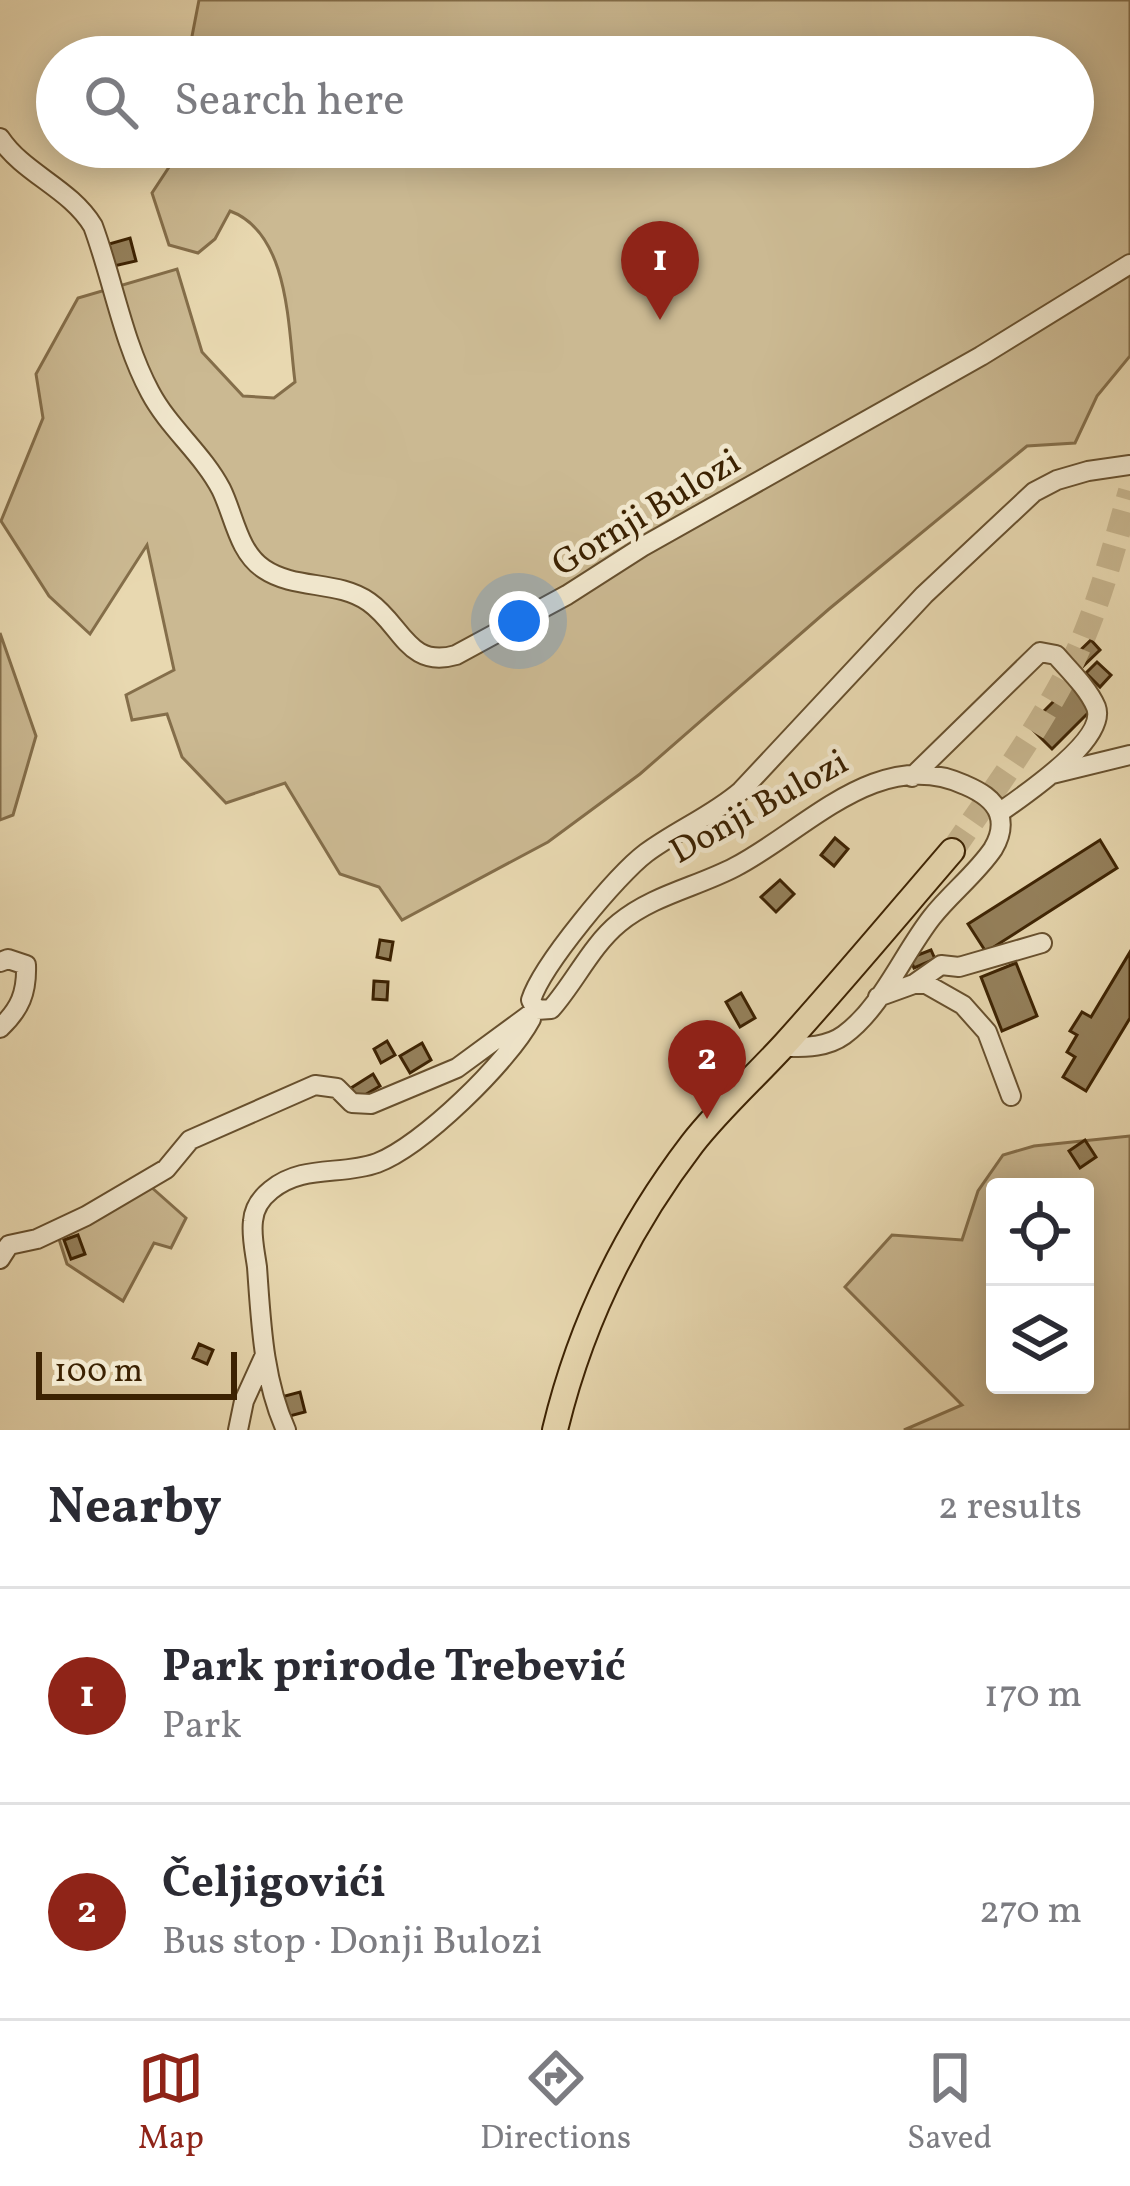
<!DOCTYPE html>
<html lang="en">
<head>
<meta charset="utf-8">
<style>
  body { margin:0; font-family:Vollkorn,serif; background:#f2f2f3; color:#2b2b33 }
  .controls { position:absolute; right:36px; bottom:36px; display:grid; overflow:hidden; border-radius:12px; box-shadow:0 6px 30px #0003 }
  .controls button { width:108px; height:108px; display:grid; place-items:center; padding:0; border:0; border-bottom:3px solid #e1e1e2; background:#fff; color:#2b2b33; font:60px sans-serif }
  .scale { position:absolute; left:36px; bottom:30px; width:201px; box-sizing:border-box; padding-left:12px; border:6px solid #3c2202; border-top:0; font-size:33px; line-height:42px; white-space:nowrap; color:#3c2202; -webkit-text-stroke:9px #f0e6cc; paint-order:stroke }
  .you { position:absolute; left:519px; top:621px; width:42px; height:42px; margin:-30px; border:9px solid #fff; border-radius:50%; background:#1a73e8; box-shadow:0 0 0 18px #1a73e833 }
  .badge { display:grid; place-items:center; width:78px; height:78px; border-radius:50%; background:#8f2418; color:#fff; font-size:39px; font-weight:700 }
  .pin { position:absolute; translate:-50% -99px; filter:drop-shadow(0 3px 6px #0008) }
  .pin::after { content:''; position:absolute; top:63px; width:42px; height:36px; background:inherit; clip-path:polygon(0 0,100% 0,50% 100%) }
  .list { margin:0; padding:0; list-style:none }
  h2 { display:flex; justify-content:space-between; align-items:center; height:156px; margin:0; padding:0 48px; font-size:51px }
  h2 small { font-size:39px; font-weight:400; color:#7c7c81 }
  .list li { display:grid; grid-template-columns:78px 1fr auto; gap:36px; align-items:center; box-sizing:border-box; height:216px; padding:0 48px; border-top:3px solid #e1e1e2 }
  .list b { display:block; font-size:45px; white-space:nowrap }
  .list p { margin:0; font-size:39px; white-space:nowrap; color:#7c7c81 }
  .list em { font-size:39px; font-style:normal; color:#7c7c81 }
  .icon { flex:none; width:66px; height:66px; fill:none; stroke:currentColor; stroke-width:2; stroke-linecap:round; stroke-linejoin:round }
  .map { position:relative; flex:none; width:1130px; height:1430px; overflow:hidden }
  .search { position:absolute; background:#fff; box-shadow:0 6px 30px #0003; left:36px; right:36px; top:36px; height:132px; display:flex; align-items:center; gap:30px; box-sizing:border-box; padding:0 42px; border-radius:66px; color:#7c7c81; font-size:45px }
  .sheet { height:588px; background:#fff }
  nav { display:flex; justify-content:space-around; align-items:center; box-sizing:border-box; height:168px; border-top:3px solid #e1e1e2; background:#fff; font-size:33px; color:#7c7c81 }
  nav a { display:grid; justify-items:center; gap:6px }
  nav .on { color:#8f2418 }
  .map>svg:first-child { display:block }
  .green { fill:#cbb992; stroke:#846e4a; stroke-width:3; fill-rule:evenodd }
  .building { fill:#95815c; stroke:#3c2202; stroke-width:3 }
  .lines { fill:none; stroke-linecap:round; stroke-linejoin:round }
  .major-tunnel { stroke:#c6b48d; stroke-width:24; stroke-dasharray:24 12; stroke-linecap:butt }
  .minor-casing { stroke:#67502e; stroke-width:22 }
  .major-casing { stroke:#3c2202; stroke-width:28 }
  .minor { stroke:#f0e6cc; stroke-width:18 }
  .major { stroke:#e8d8b0; stroke-width:24 }
  .labels { text-anchor:middle; stroke-width:10; stroke-linejoin:round; paint-order:stroke }
  .street-label { font-size:36px; fill:#3c2202; stroke:#f0e6cc }
</style>
</head>
<body>
<div class="map">
<svg width="1130" height="1430" viewBox="0 0 1130 1430">
  <rect width="100%" height="100%" fill="#e8d8b0"/>
  <filter id="stains"><feTurbulence type="fractalNoise" baseFrequency=".00167" numOctaves="4"/><feColorMatrix values="0 0 0 0 .2 0 0 0 0 .09 0 0 0 0 .02 0 0 0 .5 -.17"/></filter>
  <radialGradient id="worn" r=".72"><stop offset=".6" stop-color="#630" stop-opacity="0"/><stop offset="1" stop-color="#630" stop-opacity=".3"/></radialGradient>
  <path class="green" d="M199 0H1130V356L1097 396 1075 443 1027 446 829 609 640 774 548 842 402 920 379 887 340 874 285 783 226 803 182 757 167 714 132 720 126 695 174 670 147 545 90 634 49 596 1 521 43 418 36 374 78 298 177 269 202 352 243 396 274 398 295 382C288 329 290 233 230 211L215 239 198 253 169 245 152 193 173 161 175 147H1073V57H188Z
    M0 633 36 736 13 815 0 820Z
    M1130 1136V1430H904L962 1405 845 1287 892 1235 962 1240 978 1191 1003 1155 1034 1146ZM995 1187H1085V1385H995Z
    M150 1186 186 1218 171 1248 154 1243 123 1301 67 1264 58 1236Z"/>
  <path class="building" d="M142 147H155L161 155 147 166 136 152Z
    M130 238 136 261 114 266 109 244Z
    M1091 640 1100 650 1078 671 1069 661Z
    M1097 662 1111 675 1100 687 1086 673Z
    M1070 685 1093 708 1052 749 1029 726Z
    M835 838 848 849 834 866 821 855Z
    M1100 840 1117 868 986 952 968 924Z
    M780 880 794 894 776 912 761 897Z
    M380 940 393 942 390 960 377 957Z
    M931 950 935 959 914 968 910 958Z
    M1130 952V1018L1086 1091 1063 1077 1075 1057 1067 1052 1077 1035 1070 1031 1082 1012 1091 1017Z
    M1016 963 1037 1016 1002 1031 981 977Z
    M374 981 388 982 387 1000 373 999Z
    M741 993 755 1018 740 1027 726 1002Z
    M387 1041 395 1055 381 1063 374 1049Z
    M422 1043 431 1060 410 1073 400 1056Z
    M373 1074 380 1086 358 1099 351 1088Z
    M1085 1140 1096 1157 1080 1168 1069 1151Z
    M78 1235 85 1254 71 1259 64 1240Z
    M199 1344 213 1350 207 1364 193 1358Z
    M300 1392 305 1412 286 1417 281 1397Z"/>
  <g class="lines">
    <path class="major-tunnel" d="M952 851C994 790 1038 731 1071 665 1098 610 1113 550 1130 491"/>
    <g class="minor-casing">
      <path id="minor" d="M0 138C24 174 70 188 93 226 113 280 123 342 150 392 169 428 202 453 221 489 234 515 238 552 264 569 295 590 338 580 369 602 402 625 408 669 456 655L567 595 642 547 981 356 1130 264
        M1052 774 1130 755
        M912 777 1040 652 1056 655C1069 670 1088 688 1096 707 1108 739 1023 796 999 813
        M0 962 8 959 26 965C27 993 20 1009 0 1028
        M914 984 941 965 959 967 1042 943
        M878 997 914 984H926L963 1005 987 1032 1011 1096
        M783 1047C804 1047 826 1048 844 1035 882 1007 903 954 932 917 950 894 976 874 993 849 999 839 1003 826 999 814 994 799 979 791 965 785 878 745 805 831 735 867 697 887 653 895 619 923 591 946 575 982 551 1009L536 1010 531 1000C542 965 617 875 646 853 677 830 712 816 741 791L924 595 1034 492 1057 480 1088 471 1130 465
        M0 1259 9 1245 37 1239 86 1216 166 1169 190 1140 315 1085 337 1088 352 1103 371 1104 457 1068 536 1010
        M238 1430 244 1401 264 1357
        M286 1430C263 1379 261 1322 257 1267 255 1252 251 1236 253 1221 254 1208 261 1198 271 1190 303 1164 341 1176 377 1163 422 1146 508 1062 531 1019"/>
    </g>
    <g class="major-casing">
      <path id="major" d="M555 1430C580 1326 627 1229 692 1144 720 1108 754 1078 785 1044 842 981 897 915 952 851"/>
    </g>
    <use href="#minor" class="minor"/>
    <use href="#major" class="major"/>
  </g>
  <g class="labels">
    <g class="street-label">
      <text transform="translate(645 511) rotate(-31)" y="13">Gornji Bulozi</text>
      <text transform="translate(758 805) rotate(-29)" y="13">Donji Bulozi</text>
    </g>
  </g>
  <rect width="100%" height="100%" filter="url(#stains)"/>
  <rect width="100%" height="100%" fill="url(#worn)"/>
</svg>
<div class="controls">
<button><svg class="icon" aria-label="locate" viewBox="0 0 24 24"><circle cx="12" cy="12" r="6"/><path d="M12 2v4M12 18v4M2 12h4M18 12h4"/></svg></button>
<button><svg class="icon" aria-label="layers" viewBox="0 0 24 24"><path d="M12 4l9 5-9 5-9-5zM3 14l9 5 9-5"/></svg></button>
</div>
<div class="scale">100 m</div>
<div class="you"></div>
<div class="pin badge" style="left:660px;top:320px">1</div>
<div class="pin badge" style="left:707px;top:1119px">2</div>
<div class="search"><svg class="icon" aria-label="search" viewBox="0 0 24 24"><circle cx="10" cy="10" r="6"/><path d="M15 15l6 6"/></svg>Search here</div>
</div>
<section class="sheet">
<h2>Nearby<small>2 results</small></h2>
<ul class="list">
<li><span class="badge">1</span><div><b>Park prirode Trebević</b><p>Park</p></div><em>170 m</em></li>
<li><span class="badge">2</span><div><b>Čeljigovići</b><p>Bus stop · Donji Bulozi</p></div><em>270 m</em></li>
</ul>
</section>
<nav>
<a class="on"><svg class="icon" aria-label="map" viewBox="0 0 24 24"><path d="M3 6l6-2 6 2 6-2v14l-6 2-6-2-6 2zM9 4v14M15 6v14"/></svg>Map</a>
<a><svg class="icon" aria-label="directions" viewBox="0 0 24 24"><path d="M12 3l9 9-9 9-9-9zM9 14v-3h6M13 9l2 2-2 2"/></svg>Directions</a>
<a><svg class="icon" aria-label="saved" viewBox="0 0 24 24"><path d="M7 4h10v16l-5-4-5 4z"/></svg>Saved</a>
</nav>
</body>
</html>
